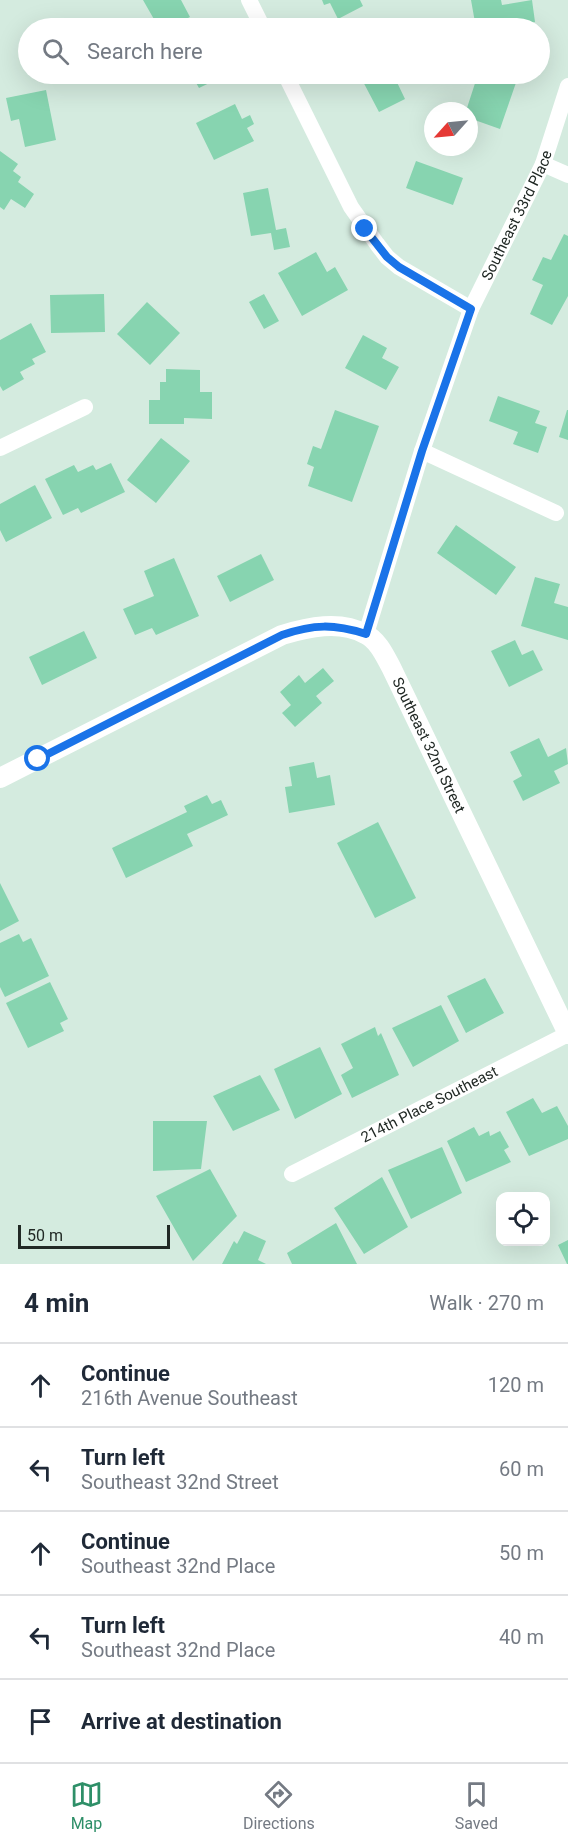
<!DOCTYPE html>
<html lang="en">
<head>
<meta charset="utf-8">
<style>
  body { margin:0; font-family:Roboto,sans-serif; background:#f2f2f3; color:#1f2937 }
  .controls { position:absolute; right:18px; bottom:18px; display:grid; overflow:hidden; border-radius:12px; box-shadow:0 6px 24px #0002 }
  .controls button { width:54px; height:54px; display:grid; place-items:center; padding:0; border:0; border-bottom:2px solid #e0e1e3; background:#fff; color:#1f2937; font:30px sans-serif }
  .compass { position:absolute; left:424px; top:102px; width:54px; height:54px; border-radius:50%; background:#fff; box-shadow:0 6px 24px #0002; rotate:243deg }
  .scale { position:absolute; left:18px; bottom:15px; width:152px; box-sizing:border-box; padding-left:6px; border:3px solid #212925; border-top:0; font-size:16px; line-height:21px; white-space:nowrap; color:#212925; -webkit-text-stroke:4px #d4ebdf; paint-order:stroke }
  .stop { position:absolute; width:18px; height:18px; margin:-14px; border:4px solid #1a73e8; border-radius:50%; background:#fff }
  .stop.end { background:#1a73e8; border-color:#fff; box-shadow:0 2px 6px #0008 }
  .list { margin:0; padding:0; list-style:none }
  h2 { display:flex; justify-content:space-between; align-items:center; height:78px; margin:0; padding:0 24px; font-size:26px }
  h2 small { font-size:20px; font-weight:400; color:#747a83 }
  .list li { display:grid; grid-template-columns:39px 1fr auto; gap:18px; align-items:center; box-sizing:border-box; height:84px; padding:0 24px; border-top:2px solid #e0e1e3 }
  .list b { display:block; font-size:22px; white-space:nowrap }
  .list p { margin:0; font-size:20px; white-space:nowrap; color:#747a83 }
  .list em { font-size:20px; font-style:normal; color:#747a83 }
  .icon { flex:none; width:33px; height:33px; fill:none; stroke:currentColor; stroke-width:2; stroke-linecap:round; stroke-linejoin:round }
  .map { position:relative; flex:none; width:568px; height:1264px; overflow:hidden }
  .search { position:absolute; background:#fff; box-shadow:0 6px 24px #0002; left:18px; right:18px; top:18px; height:66px; display:flex; align-items:center; gap:15px; box-sizing:border-box; padding:0 21px; border-radius:33px; color:#747a83; font-size:22px }
  .sheet { height:498px; background:#fff }
  nav { display:flex; justify-content:space-around; align-items:center; box-sizing:border-box; height:84px; border-top:2px solid #e0e1e3; background:#fff; font-size:16px; color:#747a83 }
  nav a { display:grid; justify-items:center; gap:3px }
  nav .on { color:#2e8f68 }
  .map>svg:first-child { display:block }
  .building { fill:#87d4b0 }
  .lines { fill:none; stroke-linecap:round; stroke-linejoin:round }
  .minor { stroke:#fff; stroke-width:16 }
  .tertiary { stroke:#fff; stroke-width:20 }
  .route { stroke:#1a73e8; stroke-width:8 }
  .labels { text-anchor:middle; stroke-width:6; stroke-linejoin:round; paint-order:stroke }
  .street-label { font-size:15px; fill:#212925; stroke:#d4ebdf }
</style>
</head>
<body>
<div class="map">
<svg width="568" height="1264" viewBox="0 0 568 1264">
  <rect width="100%" height="100%" fill="#d4ebdf"/>
  <path class="building" d="M143 0H181L190 17 168 28H159Z
    M322 0H360L363 6 338 19 330 3 324 5Z
    M471 0H501L502 5 532 0 535 22 491 28H476Z
    M172 74H191L176 81Z
    M191 74H228L199 88Z
    M359 74H393L405 99 379 112Z
    M478 74H519L500 129 469 118V111H466Z
    M46 90 56 140 25 147 19 119 11 121 6 98Z
    M235 104 242 119 250 115 254 124 247 128 254 141 214 160 196 123Z
    M0 151 18 164 13 171 21 177 18 182 34 194 25 208 11 199 4 210 0 207Z
    M416 161 463 178 453 205 406 188Z
    M268 188 276 230 286 228 290 247 274 250 271 233 251 236 243 193Z
    M564 234 568 236V296L552 325 530 314 543 285 532 280 543 257 551 260Z
    M316 252 327 272 335 267 348 290 302 316 278 273Z
    M104 294 105 332 51 333 50 295Z
    M264 294 279 321 264 329 249 302Z
    M147 302 180 333 150 365 117 334Z
    M31 323 46 352 32 359 35 364 20 372 24 379 3 391 0 386V340Z
    M363 335 387 348 382 358 399 367 386 390 345 368Z
    M166 369 200 370V392H212V419L184 418V424H149V400H160V382H166Z
    M498 396 540 411 535 423 547 427 538 453 513 444 518 432 489 421Z
    M335 410 379 426 352 502 308 486 314 467 307 464 313 446 321 449Z
    M567 410H568V440L559 437Z
    M161 438 190 461 156 503 127 480Z
    M111 463 125 492 81 513 78 508 63 515 45 479 74 465 78 472 93 465 96 470Z
    M35 485 52 518 6 542 0 530V504Z
    M456 525 516 567 496 595 437 553Z
    M261 554 274 580 230 602 217 576Z
    M174 558 199 616 156 635 152 628 135 635 123 609 154 596 144 571Z
    M535 577 560 584 554 603 568 607V640L521 626Z
    M84 631 97 658 42 685 29 657Z
    M515 640 522 655 533 650 543 670 509 687 491 651Z
    M323 668 334 681 316 696 322 703 295 727 282 713 291 705 280 692 299 675 305 683Z
    M539 738 548 757 566 748 568 764 554 771 560 783 523 801 513 781 522 776 510 752Z
    M314 762 317 778 330 775 335 805 289 813 285 787 292 786 289 767Z
    M207 795 212 804 221 800 228 815 187 834 193 846 126 878 112 848 187 812 184 806Z
    M378 822 416 898 375 918 337 843Z
    M0 883 19 921 0 931Z
    M19 934 23 942 31 938 49 976 5 997 0 987V943Z
    M485 978 504 1013 466 1033 447 996Z
    M50 982 68 1019 60 1023 64 1031 28 1048 6 1003Z
    M441 1005 459 1041 413 1067 392 1028Z
    M375 1027 378 1036 381 1033 399 1075 352 1098 341 1075 353 1068 341 1044Z
    M320 1047 342 1094 295 1119 274 1069Z
    M260 1075 280 1110 233 1131 213 1096Z
    M533 1098 542 1113 557 1106 568 1126V1139L529 1156 506 1112Z
    M153 1121H207L201 1169 153 1171Z
    M474 1127 479 1136 489 1131 490 1136 500 1131 509 1147 504 1150 511 1162 466 1182 447 1141Z
    M442 1147 462 1193 411 1219 388 1170Z
    M210 1169 237 1216 193 1261 156 1196Z
    M382 1177 408 1227 364 1254 334 1208Z
    M336 1223 357 1264H292L287 1253Z
    M244 1231 266 1241 258 1260 266 1264H222L234 1241 237 1244Z
    M568 1240V1264H567L558 1245Z"/>
  <g class="lines">
    <g class="minor">
      <path d="M249 0 263 28"/>
      <path d="M285 74 351 207 377 244 387 257 399 267 471 309"/>
      <path d="M543 164 568 175"/>
      <path d="M0 448 85 407"/>
      <path d="M422 451 556 513"/>
      <path id="s1" d="M366 634 422 451 471 309 543 164 568 86"/>
      <path id="s2" d="M292 1174 568 1034"/>
    </g>
    <path class="tertiary" id="s3" d="M0 778 282 635C308 627 340 620 365 634 378 640 385 656 391 667L568 1034"/>
  </g>
  <g class="lines">
    <path class="route" d="M38 759 282 635C314 624 334 624 366 634L422 451 471 309 399 267 387 257 365 229"/>
  </g>
  <g class="labels">
    <g class="street-label">
      <text dy="5" stroke="none"><textPath href="#s1" startOffset="446">Southeast 33rd Place</textPath></text>
      <text dy="5" stroke="none"><textPath href="#s3" startOffset="531">Southeast 32nd Street</textPath></text>
      <text dy="5" stroke="none"><textPath href="#s2" startOffset="154">214th Place Southeast</textPath></text>
    </g>
  </g>
</svg>
<div class="controls">
<button><svg class="icon" aria-label="locate" viewBox="0 0 24 24"><circle cx="12" cy="12" r="6"/><path d="M12 2v4M12 18v4M2 12h4M18 12h4"/></svg></button>
</div>
<svg class="compass" viewBox="-18 -18 36 36"><path d="M0-13l5 13h-10z" fill="#e53935"/><path d="M0 13l5-13h-10z" fill="#747a83"/></svg>
<div class="scale">50 m</div>
<div class="stop" style="left:38px;top:759px"></div>
<div class="stop end" style="left:365px;top:229px"></div>
<div class="search"><svg class="icon" aria-label="search" viewBox="0 0 24 24"><circle cx="10" cy="10" r="6"/><path d="M15 15l6 6"/></svg>Search here</div>
</div>
<section class="sheet">
<h2>4 min<small>Walk · 270 m</small></h2>
<ul class="list">
<li><svg class="icon" aria-label="ahead" viewBox="0 0 24 24"><path d="M12 20V5M6 11l6-6 6 6"/></svg><div><b>Continue</b><p>216th Avenue Southeast</p></div><em>120 m</em></li>
<li><svg class="icon" aria-label="left" viewBox="0 0 24 24"><path d="M17 20v-9H6M10 6l-5 5 5 5"/></svg><div><b>Turn left</b><p>Southeast 32nd Street</p></div><em>60 m</em></li>
<li><svg class="icon" aria-label="ahead" viewBox="0 0 24 24"><path d="M12 20V5M6 11l6-6 6 6"/></svg><div><b>Continue</b><p>Southeast 32nd Place</p></div><em>50 m</em></li>
<li><svg class="icon" aria-label="left" viewBox="0 0 24 24"><path d="M17 20v-9H6M10 6l-5 5 5 5"/></svg><div><b>Turn left</b><p>Southeast 32nd Place</p></div><em>40 m</em></li>
<li><svg class="icon" aria-label="arrive" viewBox="0 0 24 24"><path d="M6 21V4h12l-3 4 3 4H6"/></svg><div><b>Arrive at destination</b></div></li>
</ul>
</section>
<nav>
<a class="on"><svg class="icon" aria-label="map" viewBox="0 0 24 24"><path d="M3 6l6-2 6 2 6-2v14l-6 2-6-2-6 2zM9 4v14M15 6v14"/></svg>Map</a>
<a><svg class="icon" aria-label="directions" viewBox="0 0 24 24"><path d="M12 3l9 9-9 9-9-9zM9 14v-3h6M13 9l2 2-2 2"/></svg>Directions</a>
<a><svg class="icon" aria-label="saved" viewBox="0 0 24 24"><path d="M7 4h10v16l-5-4-5 4z"/></svg>Saved</a>
</nav>
</body>
</html>
